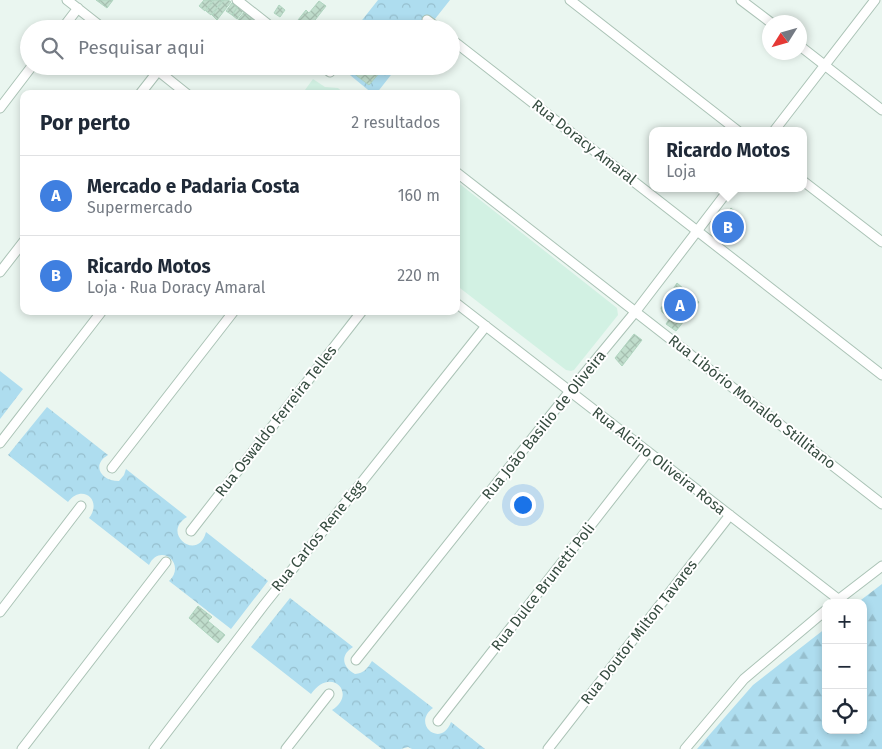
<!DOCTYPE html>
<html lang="pt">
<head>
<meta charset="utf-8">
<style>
  body { margin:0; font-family:"Fira Sans",sans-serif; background:#f2f2f3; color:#1f2937 }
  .controls { position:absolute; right:15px; bottom:15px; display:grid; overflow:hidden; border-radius:10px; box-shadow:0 2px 8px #0003 }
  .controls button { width:45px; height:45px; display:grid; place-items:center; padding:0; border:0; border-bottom:1px solid #e0e1e3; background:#fff; color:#1f2937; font:25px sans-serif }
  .compass { position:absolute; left:762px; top:15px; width:45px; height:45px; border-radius:50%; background:#fff; box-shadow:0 2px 8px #0003; rotate:233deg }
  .you { position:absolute; left:522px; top:504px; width:18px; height:18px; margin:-12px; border:4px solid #fff; border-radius:50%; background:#1a73e8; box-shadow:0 0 0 8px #1a73e833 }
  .badge { display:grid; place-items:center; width:32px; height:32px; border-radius:50%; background:#111827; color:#fff; font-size:16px; font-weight:700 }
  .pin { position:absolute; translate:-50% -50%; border:2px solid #fff; box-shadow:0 1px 5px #0006 }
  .popup { position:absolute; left:649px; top:127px; width:158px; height:65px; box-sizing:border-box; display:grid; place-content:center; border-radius:10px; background:#fff; filter:drop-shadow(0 1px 4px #0005); font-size:16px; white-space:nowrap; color:#747a83 }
  .popup b { font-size:19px; color:#1f2937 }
  .popup::after { content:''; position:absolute; left:50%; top:100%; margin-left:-10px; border:10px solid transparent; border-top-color:#fff }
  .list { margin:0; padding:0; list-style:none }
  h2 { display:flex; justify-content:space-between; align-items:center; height:65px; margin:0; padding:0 20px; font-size:21px }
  h2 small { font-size:16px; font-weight:400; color:#747a83 }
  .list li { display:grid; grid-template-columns:32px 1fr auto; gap:15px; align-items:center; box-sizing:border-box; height:80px; padding:0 20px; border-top:1px solid #e0e1e3 }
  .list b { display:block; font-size:19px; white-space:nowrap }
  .list p { margin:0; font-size:16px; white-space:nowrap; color:#747a83 }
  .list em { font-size:16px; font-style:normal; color:#747a83 }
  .icon { flex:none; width:28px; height:28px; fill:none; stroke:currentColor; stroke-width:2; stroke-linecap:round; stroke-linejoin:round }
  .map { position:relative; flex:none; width:882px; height:749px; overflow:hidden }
  .search { position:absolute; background:#fff; box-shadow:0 2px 8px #0003; left:20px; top:20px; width:440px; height:55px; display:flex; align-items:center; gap:12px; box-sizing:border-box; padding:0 18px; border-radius:28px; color:#747a83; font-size:19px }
  .panel { position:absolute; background:#fff; box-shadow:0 2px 8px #0003; left:20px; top:90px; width:440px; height:225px; border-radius:10px }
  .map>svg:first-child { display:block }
  .education { fill:#d2f1e3 }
  .forest { fill:url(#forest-firs) }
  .park { fill:url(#park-crowns) }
  .building { fill:url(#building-cross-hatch); stroke:#b0d5c0 }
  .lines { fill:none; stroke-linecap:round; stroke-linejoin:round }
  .minor-casing { stroke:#abc3b6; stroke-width:11 }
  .minor { stroke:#fff; stroke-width:9 }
  .labels { text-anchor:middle; stroke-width:4; stroke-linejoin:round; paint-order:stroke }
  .street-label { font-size:15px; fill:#364c40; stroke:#fff }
</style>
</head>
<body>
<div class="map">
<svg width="882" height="749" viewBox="0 0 882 749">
  <defs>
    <pattern id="forest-firs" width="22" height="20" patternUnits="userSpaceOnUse" patternTransform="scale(1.25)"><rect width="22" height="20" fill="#aeddef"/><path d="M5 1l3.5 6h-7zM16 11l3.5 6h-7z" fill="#96bfce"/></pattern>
    <pattern id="park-crowns" width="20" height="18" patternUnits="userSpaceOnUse" patternTransform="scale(1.25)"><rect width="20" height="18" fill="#aeddef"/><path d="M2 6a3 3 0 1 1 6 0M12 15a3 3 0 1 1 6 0" fill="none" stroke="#96bfce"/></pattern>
    <pattern id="building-cross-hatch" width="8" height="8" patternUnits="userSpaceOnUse" patternTransform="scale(1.25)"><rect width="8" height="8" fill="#c0ddcc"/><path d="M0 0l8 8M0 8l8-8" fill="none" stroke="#a6bfb0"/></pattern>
  </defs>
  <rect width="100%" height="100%" fill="#eaf6f0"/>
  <path class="education" d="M313 79 325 87 338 88 345 94H302Z
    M456 181 617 308 618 315 574 370 571 371 566 370 456 285Z"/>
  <path class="forest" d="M882 584V749H697L753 685 826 628V730H863V603H857Z"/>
  <path class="park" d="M378 0H450L427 29H355Z
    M339 66H398L376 94H373Z
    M0 371 23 389 0 419Z
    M47 407 108 455C91 465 101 481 119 481L124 475 126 469 187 517C160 533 198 563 206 532L268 581 231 629 169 581C187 564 160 542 149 565L89 518C103 500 82 483 68 502L8 455Z
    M290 598 353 647C340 655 342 667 355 674 364 673 367 669 372 661L433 708C411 724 441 749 451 722L485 749H412L408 747 401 749H382L332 710C358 694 331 665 311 694L251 647Z"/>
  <path class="building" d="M96 0H113L107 8Z
    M204 0H213L205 11 199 6Z
    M214 0H223L211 15 206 11Z
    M224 0H228L231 2 217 20 212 15Z
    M319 1 326 6 308 29H300L298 28 302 23 298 20 306 10 309 13Z
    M232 3 237 7 232 15 226 11Z
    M279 5 285 10 280 17 274 13Z
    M238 7 243 11 237 19 232 15Z
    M244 12 256 22 251 29H231Z
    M344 66H385L369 85Z
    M731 208 741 217 724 239 718 232 719 225Z
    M677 283 699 302 676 331 666 324 670 318 662 312 661 308Z
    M634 334 642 340 622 366 615 358Z
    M198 606 212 617 208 621 225 635 218 643 189 618Z"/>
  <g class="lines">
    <g class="minor-casing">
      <path id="minor" d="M67 0 104 29
        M237 0 274 29
        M570 0 738 131
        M741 0 770 22
        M427 20 439 29
        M62 29 78 8
        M451 39 882 375
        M800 46 882 110
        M152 66 187 94
        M322 66 330 72
        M140 94 158 71
        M0 108 32 66
        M774 131 875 0
        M456 172 882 504
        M803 181 882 242
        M0 272 24 241
        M456 303 838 599
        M0 443 102 311
        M112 468 234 311
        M191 531 362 311
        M834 603 882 566
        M0 612 81 506
        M356 660 570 391 636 311 730 188
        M438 721 648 452
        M22 749 166 562
        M154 749 264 605 486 326
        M286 749 329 694
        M548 749 730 515
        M685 749 744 679 826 610"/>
    </g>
    <use href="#minor" class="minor"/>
  </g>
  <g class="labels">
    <g class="street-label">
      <text transform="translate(584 142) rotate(38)" y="5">Rua Doracy Amaral</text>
      <text transform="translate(752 402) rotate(38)" y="5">Rua Libório Monaldo Stillitano</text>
      <text transform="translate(276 421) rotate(-52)" y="5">Rua Oswaldo Ferreira Telles</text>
      <text transform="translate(544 425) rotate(-51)" y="5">Rua João Basilio de Oliveira</text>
      <text transform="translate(659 461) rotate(38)" y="5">Rua Alcino Oliveira Rosa</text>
      <text transform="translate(318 536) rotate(-51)" y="5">Rua Carlos Rene Egg</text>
      <text transform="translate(543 587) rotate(-52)" y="5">Rua Dulce Brunetti Poli</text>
      <text transform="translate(639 632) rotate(-52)" y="5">Rua Doutor Milton Tavares</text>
    </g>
  </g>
</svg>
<div class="controls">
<button>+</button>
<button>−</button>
<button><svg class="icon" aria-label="locate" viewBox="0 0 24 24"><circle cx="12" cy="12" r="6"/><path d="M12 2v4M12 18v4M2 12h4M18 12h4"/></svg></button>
</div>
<svg class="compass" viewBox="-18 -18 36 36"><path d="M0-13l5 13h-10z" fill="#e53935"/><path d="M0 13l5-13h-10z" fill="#747a83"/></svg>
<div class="you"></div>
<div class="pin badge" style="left:680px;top:305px;background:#3f7fe0">A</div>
<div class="pin badge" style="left:728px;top:227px;background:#3f7fe0">B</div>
<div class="popup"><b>Ricardo Motos</b>Loja</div>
<div class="search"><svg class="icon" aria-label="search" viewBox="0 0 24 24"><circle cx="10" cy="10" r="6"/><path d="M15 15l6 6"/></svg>Pesquisar aqui</div>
<section class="panel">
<h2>Por perto<small>2 resultados</small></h2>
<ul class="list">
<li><span class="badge" style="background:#3f7fe0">A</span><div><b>Mercado e Padaria Costa</b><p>Supermercado</p></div><em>160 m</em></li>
<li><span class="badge" style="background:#3f7fe0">B</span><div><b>Ricardo Motos</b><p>Loja · Rua Doracy Amaral</p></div><em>220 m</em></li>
</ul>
</section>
</div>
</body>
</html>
